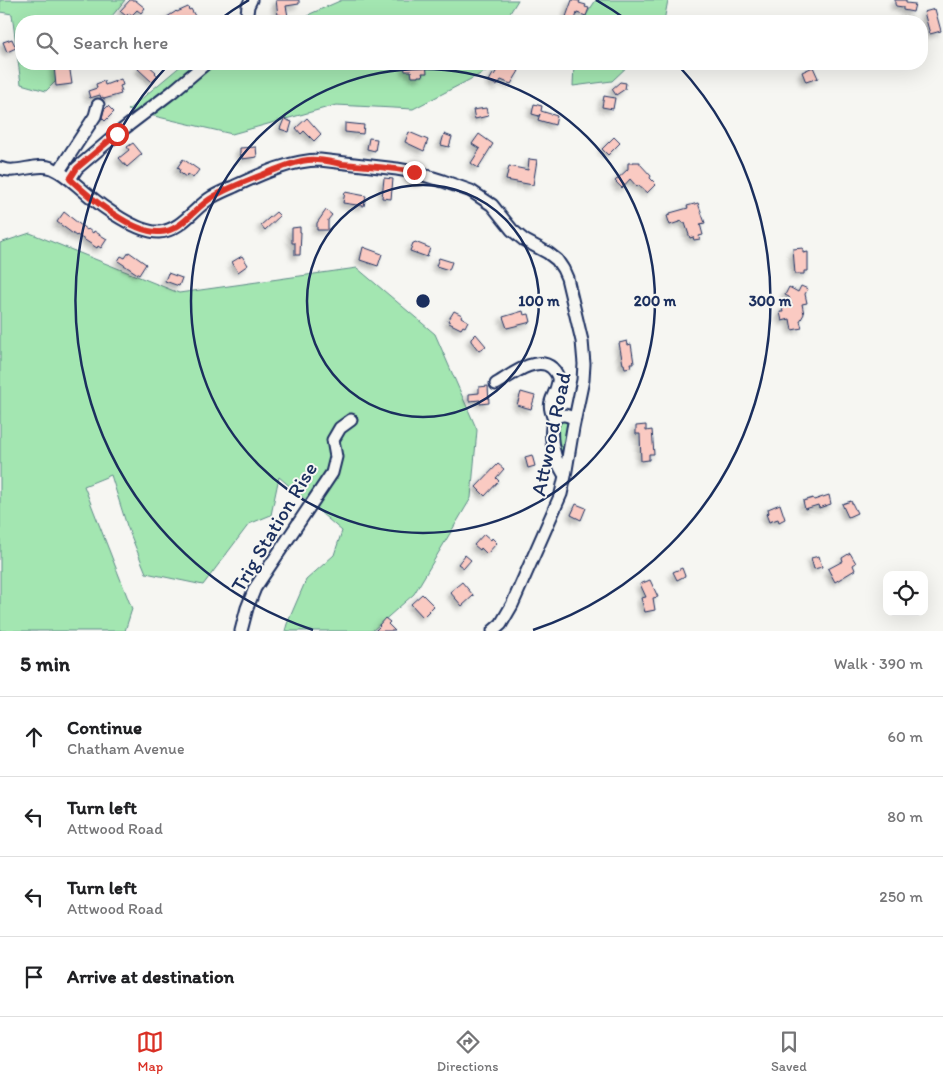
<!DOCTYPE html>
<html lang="en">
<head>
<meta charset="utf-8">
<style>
  body { margin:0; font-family:Itim,sans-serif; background:#f2f2f2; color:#202124 }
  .controls { position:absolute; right:15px; bottom:15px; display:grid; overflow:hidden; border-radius:10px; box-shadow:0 5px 20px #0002 }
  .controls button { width:45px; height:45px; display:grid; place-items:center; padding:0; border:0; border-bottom:1px solid #e0e0e0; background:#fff; color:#202124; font:25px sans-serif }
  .stop { position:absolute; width:15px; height:15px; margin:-11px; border:4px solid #d93025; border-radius:50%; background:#fff }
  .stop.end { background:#d93025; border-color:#fff; box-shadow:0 1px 5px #0008 }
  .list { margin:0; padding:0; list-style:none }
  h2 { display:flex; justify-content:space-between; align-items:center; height:65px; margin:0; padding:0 20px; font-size:21px }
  h2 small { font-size:16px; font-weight:400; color:#757577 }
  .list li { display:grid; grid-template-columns:32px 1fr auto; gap:15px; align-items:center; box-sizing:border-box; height:80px; padding:0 20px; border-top:1px solid #e0e0e0 }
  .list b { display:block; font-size:19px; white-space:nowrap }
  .list p { margin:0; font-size:16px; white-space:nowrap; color:#757577 }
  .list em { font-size:16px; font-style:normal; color:#757577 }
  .icon { flex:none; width:28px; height:28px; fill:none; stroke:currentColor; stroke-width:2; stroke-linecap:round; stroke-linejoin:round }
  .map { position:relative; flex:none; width:943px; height:631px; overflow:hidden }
  .search { position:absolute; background:#fff; box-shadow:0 5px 20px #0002; left:15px; right:15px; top:15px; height:55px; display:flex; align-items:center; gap:12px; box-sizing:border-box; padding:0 18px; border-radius:20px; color:#757577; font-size:19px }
  .sheet { height:385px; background:#fff }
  nav { display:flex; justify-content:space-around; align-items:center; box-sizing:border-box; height:70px; border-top:1px solid #e0e0e0; background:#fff; font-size:14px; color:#757577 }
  nav a { display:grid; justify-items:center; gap:2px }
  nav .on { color:#d93025 }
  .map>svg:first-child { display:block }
  .green { fill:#a3e6b1; stroke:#5f8a88 }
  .building { fill:#facac2; stroke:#1b2f5e; filter:url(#shadow) }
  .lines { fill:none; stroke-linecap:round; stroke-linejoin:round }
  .minor-casing { stroke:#1b2f5e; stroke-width:15 }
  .minor { stroke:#f6f6f2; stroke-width:11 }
  .route { stroke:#d93025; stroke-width:6 }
  .ring { fill:none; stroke:#1b2f5e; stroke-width:2.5 }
  .labels { text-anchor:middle; stroke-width:4; stroke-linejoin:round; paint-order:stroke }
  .street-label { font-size:21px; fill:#1b2f5e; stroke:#f6f6f2 }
  .centre { fill:#1b2f5e; stroke:#f6f6f2; stroke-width:2.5 }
  .ring-label { font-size:15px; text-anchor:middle; font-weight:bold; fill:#1b2f5e; stroke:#f6f6f2; stroke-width:4; stroke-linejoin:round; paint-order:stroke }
</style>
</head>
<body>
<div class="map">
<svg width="943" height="631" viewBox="0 0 943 631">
  <defs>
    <filter id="shadow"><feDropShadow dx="-3.5" dy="3.5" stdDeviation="2.5" flood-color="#0004"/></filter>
  </defs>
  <rect width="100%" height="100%" fill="#f6f6f2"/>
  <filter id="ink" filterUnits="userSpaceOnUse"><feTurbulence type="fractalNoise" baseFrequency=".02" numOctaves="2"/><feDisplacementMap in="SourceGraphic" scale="10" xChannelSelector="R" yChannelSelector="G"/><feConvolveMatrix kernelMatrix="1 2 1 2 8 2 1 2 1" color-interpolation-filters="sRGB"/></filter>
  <g filter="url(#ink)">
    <path class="green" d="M0 0H125L108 21H21V64H73L46 91 21 84 12 14 0 12Z
      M342 0H518L505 21H303L310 14Z
      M596 0H668L664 21H582Z
      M183 64H497L496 66 413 109 336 105 232 134 128 110Z
      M574 64H630L612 81 573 86Z
      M30 233 179 293 357 268 435 334 477 430 471 498 414 594 372 631H285L287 624 306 580 334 555 342 531 279 477 271 515 249 524 203 585 146 573 127 526 111 475 84 486 132 609 125 631H0V243Z
      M561 420H564L567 423 568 428 562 463 558 459 557 423Z"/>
    <path class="building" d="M130 0H135L145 8 141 13 137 10 132 15 129 13 126 16 120 11Z
      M276 0H299V4L286 6 289 21H282L281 15H278Z
      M572 0 580 1 579 3 586 5 585 7 589 8 586 16 577 13 575 20 566 17Z
      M895 0H906V3L915 4 913 12 903 10V7L896 6 895 4Z
      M188 7 189 10 191 9 195 16 185 21H170L167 17 175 12 176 11 177 12Z
      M935 9 941 31 930 34 924 12Z
      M12 39 16 48 7 52 3 42Z
      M60 64V65L69 64 72 84 56 86 54 65Z
      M143 64H147L156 72 155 73 158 76 152 82 138 69Z
      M404 64H426L427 73H422L423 76H418V77H412L411 71H405Z
      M501 64H510L516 68V69L519 71 511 84 501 80 497 86 489 81 493 74 494 75Z
      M813 67 818 78 806 82 802 72Z
      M121 79 123 85 120 86 122 91H120L121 94 104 99 103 97 101 98 100 95 90 98 88 91 97 88 96 84 104 81 105 85Z
      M620 82 626 83 625 89 616 95 612 89Z
      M604 96 615 98 613 109 602 107Z
      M534 104 542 106 541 111 557 116 555 125 538 120 540 114 539 116 532 114Z
      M108 106 114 112 105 121 102 118 104 110Z
      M486 108 488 116 475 119 473 110Z
      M307 118 321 134 314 141 304 131 301 134 296 128Z
      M284 119 292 122 289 132 280 129Z
      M345 123 364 125 363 134 345 132Z
      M409 132 428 140 424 151 405 142Z
      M444 134 452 137 449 147 441 145Z
      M479 134 493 144 478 168 471 163 480 149 472 144Z
      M614 137 620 143 608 155 602 149Z
      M369 138 377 139 375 151 367 149Z
      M133 143 142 154 127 167 119 158 129 150 127 147Z
      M256 147 257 157 242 159V155H240V148Z
      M183 159 199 170 193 178 187 174 186 177 179 172 180 169 177 168Z
      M529 159 537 160 533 185 506 180 509 166 528 170Z
      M632 162H640V164L651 176 650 178 656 184 647 193 638 185 637 187 630 179 622 188 615 181 628 169V163H632Z
      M384 178 393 179 391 199 382 198Z
      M345 192 366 196 364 206 343 203Z
      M698 203 705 223 700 224 703 235 699 236 700 239 694 240 693 237 690 238 685 223H683L682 221 670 225 667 216 670 215V213L688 208 687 206Z
      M326 210 332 215 328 220V230H317V223Z
      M64 212 87 230 88 229 93 233 94 231 107 239 101 248 98 246 97 248 77 235 76 236 57 222Z
      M276 212 280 216 265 230 261 225Z
      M300 227V232H301L300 255H295V243H292V228Z
      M415 242 430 248 427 257 410 251 413 243H414Z
      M363 247 382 254 378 266 360 260Z
      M803 248V253L808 252V271H804V274H795L793 249Z
      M129 252 146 264 139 275 118 261 121 256 125 258Z
      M242 256 248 265 238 272 232 262Z
      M439 258 452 262 449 270 436 266Z
      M168 273 182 278 179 286 165 281Z
      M801 286 808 289 805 294 807 303 802 304 804 314 800 321 802 328 792 330 790 319 782 321 780 312H783L782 308 792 306 789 297 785 295 789 287 798 292Z
      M454 311 462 315 461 317 468 321 465 327 463 326 461 329 449 323 450 322 448 321Z
      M523 311 524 315 529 314 531 322 507 328 503 317Z
      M476 334 486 346 479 351 471 341V339Z
      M627 341 628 345 631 344 634 363H630L631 367 625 368 624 364H623L619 343Z
      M488 386 489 403 480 404V400L469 401V394L479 393V387Z
      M521 392 535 396 531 409 517 405Z
      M646 425V431L652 430 654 454H649V460L641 461 640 434H636V426Z
      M532 455 535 466 528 468 525 457Z
      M498 464 504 469 496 478 499 481 485 496 476 487Z
      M829 495 831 504 819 508 818 505 805 509 803 501 813 498 814 500Z
      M851 501 857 513 848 517 842 504Z
      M576 504 586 508 581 520 571 515Z
      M780 504 785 519 779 522 778 519 769 522 766 514 769 513 768 509Z
      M484 534 491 540 492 538 497 543 487 554 481 548 480 550 474 545Z
      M850 553 856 563 853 565 855 570 835 582 828 569 843 561 842 558Z
      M465 555 471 560 464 568 458 564Z
      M819 556 822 567 814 569 811 558Z
      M682 568 685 576 677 580 673 572Z
      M650 580 658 597 653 598 655 610 645 612 641 598 646 597 640 584Z
      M462 582 473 595V596L462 606 450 592Z
      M422 594 434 606 423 617 411 604Z
      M385 618 390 622 388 624 395 631H375L380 626 379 625Z"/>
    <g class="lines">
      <g class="minor-casing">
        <path id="minor" d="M246 21 248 6 251 0
          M0 168C17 175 35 162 52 168 66 174 75 184 86 193 102 207 138 233 159 232 181 231 195 207 212 197 219 193 226 190 233 187 259 175 290 160 320 160L397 169 414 172 443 181 471 191 492 205 512 230 524 240 548 253 557 260 563 269 567 278 582 341 584 364 583 380 573 428 565 476 561 494 512 605 501 624 493 631
          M59 171 95 116 98 105
          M70 179 77 168 117 134 172 92 205 64
          M496 384C510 376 537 354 552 368 556 372 559 377 558 382 555 399 545 400 554 419
          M565 476C561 469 557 463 555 455 552 445 546 414 564 415 567 415 571 417 575 419
          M241 631 247 608 255 588 332 473 336 457 333 440 340 428 351 420"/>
      </g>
      <use href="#minor" class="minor"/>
    </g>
  </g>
  <g class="lines" filter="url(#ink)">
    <path class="route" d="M117 134 77 168 70 179C89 197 133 234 160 232 182 231 195 207 213 197 231 186 252 179 272 171 283 167 296 161 308 160 320 159 331 162 342 164 366 166 390 167 414 172"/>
  </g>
  <g class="ring">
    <circle cx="423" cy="301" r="116"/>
    <circle cx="423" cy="301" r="232"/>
    <path d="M313 630A347 347 0 0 1 169 64M219 20A347 347 0 0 1 249 0M596 0A347 347 0 0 1 627 20M677 64A347 347 0 0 1 533 630"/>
  </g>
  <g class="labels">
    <g class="street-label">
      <text transform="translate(551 434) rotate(-78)" y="7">Attwood Road</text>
      <text transform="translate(274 527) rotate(-59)" y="7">Trig Station Rise</text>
    </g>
  </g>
  <circle cx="423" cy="301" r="8" class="centre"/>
  <g class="ring-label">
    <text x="539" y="306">100 m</text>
    <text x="655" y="306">200 m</text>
    <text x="770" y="306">300 m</text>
  </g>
</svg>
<div class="controls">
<button><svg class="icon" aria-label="locate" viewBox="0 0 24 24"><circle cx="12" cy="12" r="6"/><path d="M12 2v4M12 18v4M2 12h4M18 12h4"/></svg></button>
</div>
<div class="stop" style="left:117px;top:134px"></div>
<div class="stop end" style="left:414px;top:172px"></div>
<div class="search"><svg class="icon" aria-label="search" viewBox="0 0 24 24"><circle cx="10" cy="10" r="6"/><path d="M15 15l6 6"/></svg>Search here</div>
</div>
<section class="sheet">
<h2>5 min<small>Walk · 390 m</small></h2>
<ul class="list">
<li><svg class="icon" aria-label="ahead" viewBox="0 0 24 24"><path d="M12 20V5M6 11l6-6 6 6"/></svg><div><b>Continue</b><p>Chatham Avenue</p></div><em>60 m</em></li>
<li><svg class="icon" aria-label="left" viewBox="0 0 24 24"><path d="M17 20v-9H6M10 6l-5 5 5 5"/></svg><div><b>Turn left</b><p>Attwood Road</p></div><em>80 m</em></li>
<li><svg class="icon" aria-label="left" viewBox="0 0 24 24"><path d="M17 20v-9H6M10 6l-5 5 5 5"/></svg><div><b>Turn left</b><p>Attwood Road</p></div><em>250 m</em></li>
<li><svg class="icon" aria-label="arrive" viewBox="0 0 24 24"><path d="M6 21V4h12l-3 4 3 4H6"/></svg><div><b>Arrive at destination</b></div></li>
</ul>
</section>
<nav>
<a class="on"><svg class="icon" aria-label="map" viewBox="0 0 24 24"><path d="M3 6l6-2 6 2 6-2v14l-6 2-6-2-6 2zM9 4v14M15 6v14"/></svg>Map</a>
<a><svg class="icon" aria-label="directions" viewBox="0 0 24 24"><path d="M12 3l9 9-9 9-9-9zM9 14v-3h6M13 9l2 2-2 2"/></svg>Directions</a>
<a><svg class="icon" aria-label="saved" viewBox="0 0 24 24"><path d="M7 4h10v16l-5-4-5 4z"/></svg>Saved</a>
</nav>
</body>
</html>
